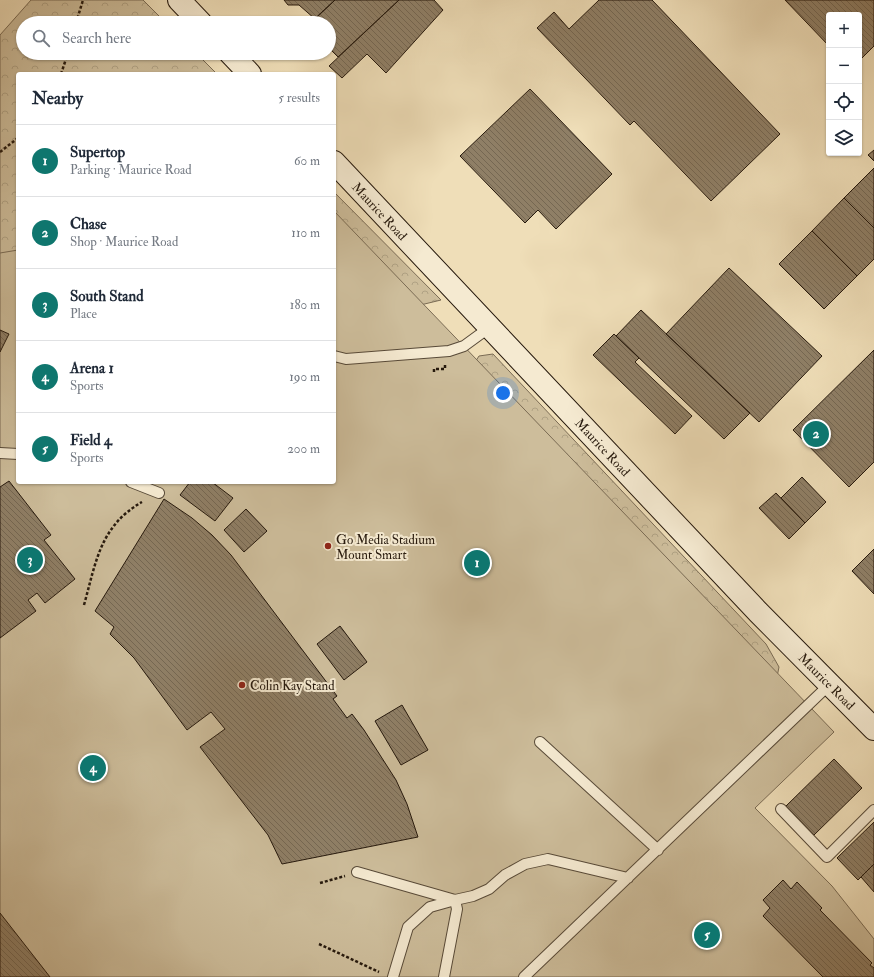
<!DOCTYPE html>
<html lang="en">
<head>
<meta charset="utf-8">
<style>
  body { margin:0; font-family:"IM FELL Double Pica",serif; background:#f6f6f7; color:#1f2937 }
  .controls { position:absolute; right:12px; top:12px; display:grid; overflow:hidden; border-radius:4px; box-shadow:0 1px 3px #0004 }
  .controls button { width:36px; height:36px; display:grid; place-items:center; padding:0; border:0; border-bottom:1px solid #e0e1e3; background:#fff; color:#1f2937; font:20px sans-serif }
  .you { position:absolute; left:503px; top:393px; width:14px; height:14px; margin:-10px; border:3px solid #fff; border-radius:50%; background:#1a73e8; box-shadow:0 0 0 6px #1a73e833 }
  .badge { display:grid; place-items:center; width:26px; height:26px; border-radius:50%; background:#0f766e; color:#fff; font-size:13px; font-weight:700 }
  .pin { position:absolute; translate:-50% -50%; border:2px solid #fff; box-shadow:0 1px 4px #0006 }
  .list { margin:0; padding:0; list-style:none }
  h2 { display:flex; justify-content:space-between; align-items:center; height:52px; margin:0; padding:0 16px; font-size:17px }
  h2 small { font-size:13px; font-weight:400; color:#747a83 }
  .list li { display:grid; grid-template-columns:26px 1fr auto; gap:12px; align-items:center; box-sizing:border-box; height:72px; padding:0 16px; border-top:1px solid #e0e1e3 }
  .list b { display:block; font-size:15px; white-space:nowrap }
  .list p { margin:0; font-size:13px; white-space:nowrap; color:#747a83 }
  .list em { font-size:13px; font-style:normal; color:#747a83 }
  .icon { flex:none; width:22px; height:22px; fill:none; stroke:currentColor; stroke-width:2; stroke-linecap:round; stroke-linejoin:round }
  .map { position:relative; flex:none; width:874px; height:977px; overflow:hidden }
  .search { position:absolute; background:#fff; box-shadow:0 1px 3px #0004; left:16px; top:16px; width:320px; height:44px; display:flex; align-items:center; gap:10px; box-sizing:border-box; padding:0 14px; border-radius:22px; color:#747a83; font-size:15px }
  .panel { position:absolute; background:#fff; box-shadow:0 1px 3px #0004; left:16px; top:72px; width:320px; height:412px; border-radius:4px }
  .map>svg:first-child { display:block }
  .forest { fill:url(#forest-crowns); stroke:#7a6b54 }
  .pitch { fill:#cdbd9b; stroke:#7a6b54 }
  .building { fill:url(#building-back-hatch); stroke:#26190d }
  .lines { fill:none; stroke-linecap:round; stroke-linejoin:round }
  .lane-casing { stroke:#584a38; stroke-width:12 }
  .secondary-casing { stroke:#26190d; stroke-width:24 }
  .path { stroke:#26190d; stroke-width:2.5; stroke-dasharray:3 2; stroke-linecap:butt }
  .lane { stroke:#f5ead1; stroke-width:10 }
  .secondary { stroke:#f5ead1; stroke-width:22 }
  .poi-dot { fill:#8f2418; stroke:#f5ead1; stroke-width:1.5 }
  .labels { text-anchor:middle; stroke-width:4; stroke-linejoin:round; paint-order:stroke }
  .street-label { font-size:13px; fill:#26190d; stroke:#f5ead1 }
  .poi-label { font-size:13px; fill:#26190d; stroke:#f5ead1; text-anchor:start }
</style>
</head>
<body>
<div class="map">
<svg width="874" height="977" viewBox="0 0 874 977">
  <defs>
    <pattern id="forest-crowns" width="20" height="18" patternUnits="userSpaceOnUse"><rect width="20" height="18" fill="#cdbd9b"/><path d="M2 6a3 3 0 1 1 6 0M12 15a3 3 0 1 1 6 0" fill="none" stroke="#b0a284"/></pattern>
    <pattern id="building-back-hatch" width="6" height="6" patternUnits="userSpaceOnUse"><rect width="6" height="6" fill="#8f7f66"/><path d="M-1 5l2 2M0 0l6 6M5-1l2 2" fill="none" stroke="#756752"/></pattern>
  </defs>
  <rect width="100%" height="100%" fill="#efdeb8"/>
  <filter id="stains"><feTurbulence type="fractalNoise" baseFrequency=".005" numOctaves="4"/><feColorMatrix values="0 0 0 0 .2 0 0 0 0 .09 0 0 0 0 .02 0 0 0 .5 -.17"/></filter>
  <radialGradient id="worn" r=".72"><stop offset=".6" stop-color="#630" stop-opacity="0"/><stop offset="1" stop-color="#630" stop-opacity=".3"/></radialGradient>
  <path class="forest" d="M31 0H143L166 23H23V53H196L217 74H18V295H0V35Z
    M334 192 441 300 334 326Z
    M493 354 766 644 779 667 775 687 470 370 479 356Z"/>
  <path class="pitch" d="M334 211 834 732 755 808 832 886 874 939V977H0V253L18 250V482H334Z"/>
  <path class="building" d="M284 0H335L315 19 299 5H288Z
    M335 0H399L338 57 329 48V23H310Z
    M399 0H434L443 10 386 73 367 54 342 78 329 66Z
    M599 0H652L780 134 711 201 634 121 630 125 537 28 554 12 569 29Z
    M785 0H874V46L859 61V15H829V46Z
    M530 89 612 174 556 229 538 210 525 223 460 156Z
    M874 150V161L868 155Z
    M874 168V228L844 198Z
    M844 198 874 228V259L857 276 812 231Z
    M812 231 857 276 824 309 779 264Z
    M729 268 822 356 759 422 666 334Z
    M641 310 750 413 724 439 616 336Z
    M0 330 9 334 0 352Z
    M614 334 639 358 635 362 692 416 675 434 593 355Z
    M874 350V462L849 487 793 430Z
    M802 477 826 502 805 523 781 498Z
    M9 481 51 535 44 540 75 579 45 603 37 593 28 600 36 611 0 638V487Z
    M190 482H212L233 498 215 521 180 495Z
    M776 493 805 523 789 539 759 508Z
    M164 499 192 518 212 535 231 555 337 696 333 699 347 718 352 714 364 730 396 780 407 804 418 837 282 864 268 835 200 747 225 729 211 712 187 730 134 658 110 634 114 627 95 611Z
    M246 509 267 531 244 552 224 530Z
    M874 549V594L852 571Z
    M340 626 367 662 344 680 317 644Z
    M402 705 428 750 401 765 375 721Z
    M834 759 862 788 814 835 786 806Z
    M874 822V864L858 880 837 858Z
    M874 864V892L861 877Z
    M783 880 791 889 797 882 822 908 820 910 872 963 870 965 874 968V977H823L763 916 770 908 763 900Z
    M0 913 50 977H0Z"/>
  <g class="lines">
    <g class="lane-casing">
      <path id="lane" d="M334 356 346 359 449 351 464 346 490 327
        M0 453 18 454
        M131 482 159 493
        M540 742 658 850
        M781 809 827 857 874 810
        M357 872 455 900
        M393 977 408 927 430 907 455 900
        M444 977 457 909 455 900 473 896 489 889 505 875 525 864 548 859 628 878
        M524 977 830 684"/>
    </g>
    <g class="secondary-casing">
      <path id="secondary" d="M179 0 201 23
        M230 53 250 74
        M334 162 758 612 874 729"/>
    </g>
    <path class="path" d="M76 23 83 0
      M61 74 68 53
      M0 152 18 138
      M434 372V369H445V365
      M84 605C96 562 100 526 142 502
      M320 883 345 876
      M319 944 379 972"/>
    <use href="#lane" class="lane"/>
    <use href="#secondary" class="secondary"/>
  </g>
  <g class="poi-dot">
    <circle cx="328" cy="546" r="4"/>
    <circle cx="242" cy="685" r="4"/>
  </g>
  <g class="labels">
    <g class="street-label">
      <text transform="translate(380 211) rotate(47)" y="5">Maurice Road</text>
      <text transform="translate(603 447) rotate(47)" y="5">Maurice Road</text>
      <text transform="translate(827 681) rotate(45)" y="5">Maurice Road</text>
    </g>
    <g class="poi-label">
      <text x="336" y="544">Go Media Stadium<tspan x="336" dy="15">Mount Smart</tspan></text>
      <text x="250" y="690">Colin Kay Stand</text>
    </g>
  </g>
  <rect width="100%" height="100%" filter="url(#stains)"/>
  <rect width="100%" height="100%" fill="url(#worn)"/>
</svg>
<div class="controls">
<button>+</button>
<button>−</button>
<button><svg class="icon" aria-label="locate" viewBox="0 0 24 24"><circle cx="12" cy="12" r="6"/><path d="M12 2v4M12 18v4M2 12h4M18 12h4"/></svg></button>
<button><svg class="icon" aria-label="layers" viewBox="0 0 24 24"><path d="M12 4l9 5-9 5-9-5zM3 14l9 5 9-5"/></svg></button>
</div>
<div class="you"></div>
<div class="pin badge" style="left:477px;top:563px">1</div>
<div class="pin badge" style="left:816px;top:434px">2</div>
<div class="pin badge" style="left:30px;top:560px">3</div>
<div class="pin badge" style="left:93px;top:768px">4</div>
<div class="pin badge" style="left:707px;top:935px">5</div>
<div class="search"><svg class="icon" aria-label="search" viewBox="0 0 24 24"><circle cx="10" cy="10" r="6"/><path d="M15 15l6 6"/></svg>Search here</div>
<section class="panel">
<h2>Nearby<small>5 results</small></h2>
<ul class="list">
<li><span class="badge">1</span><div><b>Supertop</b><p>Parking · Maurice Road</p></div><em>60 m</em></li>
<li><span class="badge">2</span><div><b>Chase</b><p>Shop · Maurice Road</p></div><em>110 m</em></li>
<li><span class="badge">3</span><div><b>South Stand</b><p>Place</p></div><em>180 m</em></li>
<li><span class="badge">4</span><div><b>Arena 1</b><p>Sports</p></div><em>190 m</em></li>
<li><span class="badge">5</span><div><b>Field 4</b><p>Sports</p></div><em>200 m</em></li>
</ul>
</section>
</div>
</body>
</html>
